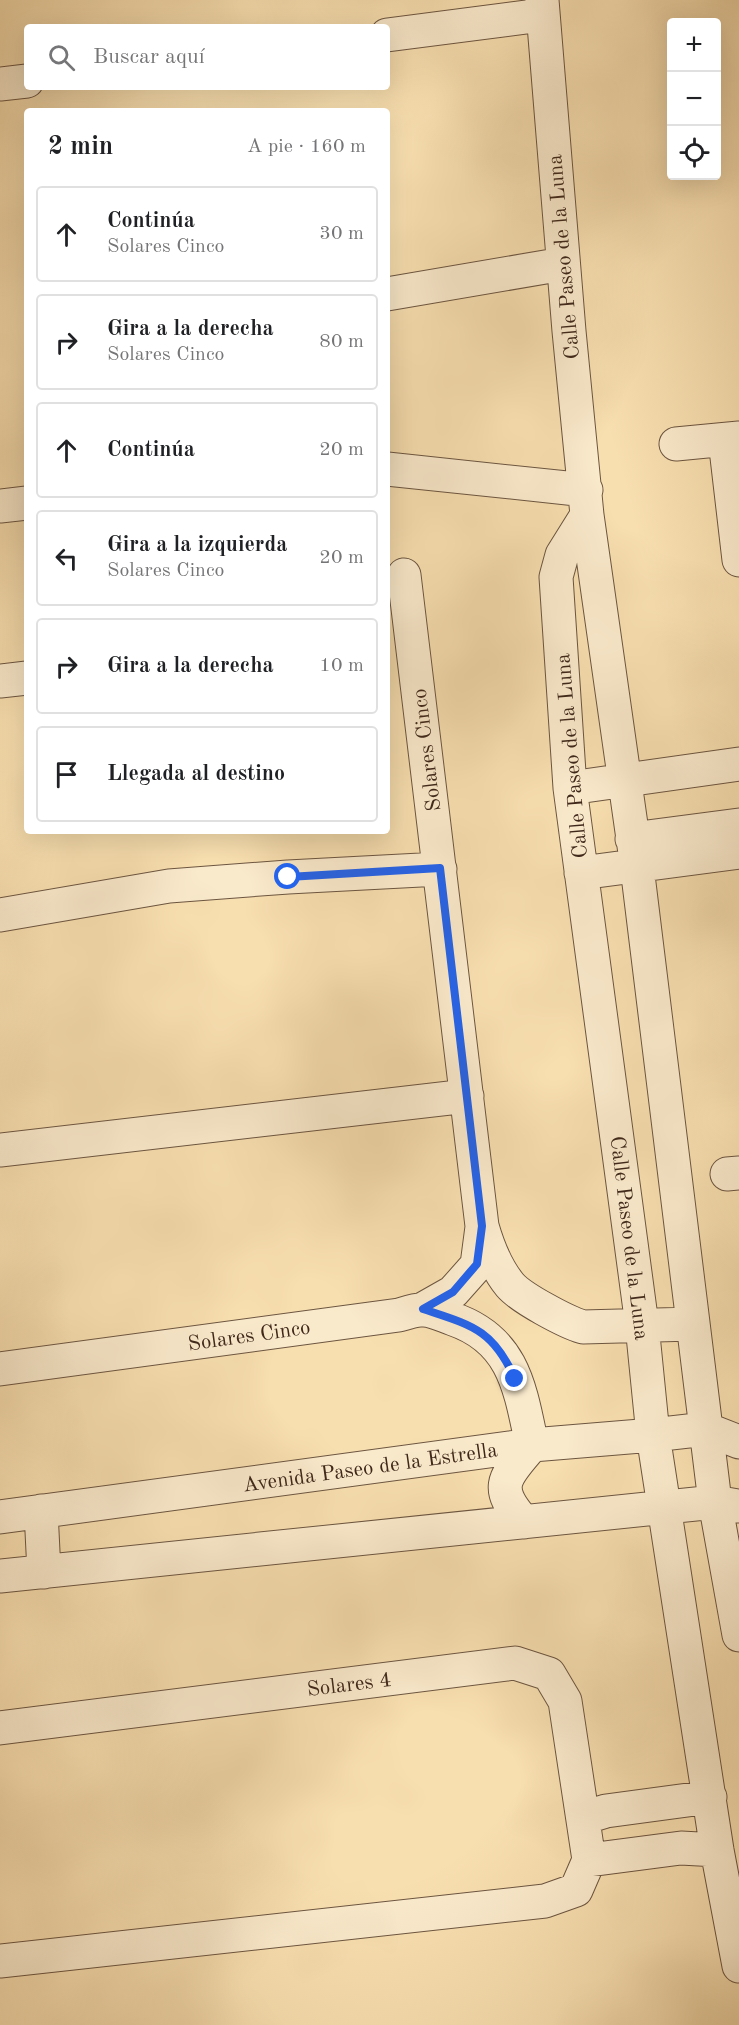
<!DOCTYPE html>
<html lang="es">
<head>
<meta charset="utf-8">
<style>
  body { margin:0; font-family:"Old Standard TT",serif; background:#f2f2f2; color:#202124 }
  .controls { position:absolute; right:18px; top:18px; display:grid; overflow:hidden; border-radius:6px; box-shadow:0 6px 24px #0002 }
  .controls button { width:54px; height:54px; display:grid; place-items:center; padding:0; border:0; border-bottom:2px solid #e0e0e0; background:#fff; color:#202124; font:30px sans-serif }
  .stop { position:absolute; width:18px; height:18px; margin:-14px; border:4px solid #2563eb; border-radius:50%; background:#fff }
  .stop.end { background:#2563eb; border-color:#fff; box-shadow:0 2px 6px #0008 }
  .list { margin:0; padding:0; list-style:none }
  h2 { display:flex; justify-content:space-between; align-items:center; height:78px; margin:0; padding:0 24px; font-size:26px }
  h2 small { font-size:20px; font-weight:400; color:#757577 }
  .list li { display:grid; grid-template-columns:39px 1fr auto; gap:18px; align-items:center; box-sizing:border-box; height:96px; margin:0 12px 12px; padding:0 12px; border:2px solid #e0e0e0; border-radius:6px }
  .list b { display:block; font-size:22px; white-space:nowrap }
  .list p { margin:0; font-size:20px; white-space:nowrap; color:#757577 }
  .list em { font-size:20px; font-style:normal; color:#757577 }
  .icon { flex:none; width:33px; height:33px; fill:none; stroke:currentColor; stroke-width:2; stroke-linecap:round; stroke-linejoin:round }
  .map { position:relative; flex:none; width:739px; height:2025px; overflow:hidden }
  .search { position:absolute; background:#fff; box-shadow:0 6px 24px #0002; left:24px; top:24px; width:366px; height:66px; display:flex; align-items:center; gap:15px; box-sizing:border-box; padding:0 21px; border-radius:6px; color:#757577; font-size:22px }
  .panel { position:absolute; background:#fff; box-shadow:0 6px 24px #0002; left:24px; top:108px; width:366px; height:726px; border-radius:6px }
  .map>svg:first-child { display:block }
  .lines { fill:none; stroke-linecap:round; stroke-linejoin:round }
  .minor-casing { stroke:#6c5540; stroke-width:35 }
  .minor { stroke:#faeacc; stroke-width:33 }
  .route { stroke:#2563eb; stroke-width:8 }
  .labels { text-anchor:middle; stroke-width:4.5; stroke-linejoin:round; paint-order:stroke }
  .street-label { font-size:21px; fill:#3e271a; stroke:#faeacc }
</style>
</head>
<body>
<div class="map">
<svg width="739" height="2025" viewBox="0 0 739 2025">
  <rect width="100%" height="100%" fill="#f8dfb0"/>
  <filter id="stains"><feTurbulence type="fractalNoise" baseFrequency=".00333" numOctaves="4"/><feColorMatrix values="0 0 0 0 .2 0 0 0 0 .09 0 0 0 0 .02 0 0 0 .5 -.17"/></filter>
  <radialGradient id="worn" r=".72"><stop offset=".6" stop-color="#630" stop-opacity="0"/><stop offset="1" stop-color="#630" stop-opacity=".3"/></radialGradient>
  <g class="lines">
    <g class="minor-casing">
      <path id="minor" d="M542 0 569 331 587 515 637 867 715 1502 739 1635
        M387 35 542 15
        M0 84 27 81
        M387 294 563 264
        M725 440 739 560
        M676 444 739 438
        M387 469 586 490
        M0 506 27 503
        M587 515 562 555 556 577 570 788 642 1325 653 1435 717 1850 739 1966
        M404 575 482 1226C488 1247 496 1268 510 1285 521 1298 566 1322 583 1327L693 1324
        M0 681 27 678
        M570 788 739 764
        M632 839 739 825
        M581 873 739 852
        M0 915 169 886 288 877 440 869
        M0 1150 467 1096
        M727 1174 739 1173
        M423 1309 453 1292 477 1265 482 1227
        M0 1369 399 1315C406 1313 414 1310 421 1310 431 1309 444 1316 453 1319 514 1340 520 1388 532 1445 505 1477 492 1486 524 1522
        M41 1511 44 1572
        M0 1517 532 1445 653 1435 706 1429 739 1442
        M0 1576 715 1502 738 1506
        M0 1728 515 1663 549 1674 565 1701 589 1860 576 1890 545 1901 0 1961
        M583 1818 606 1811 710 1797
        M589 1860 681 1848 717 1850"/>
    </g>
    <use href="#minor" class="minor"/>
  </g>
  <g class="lines">
    <path class="route" d="M288 877 440 868 482 1226 477 1264 453 1292 423 1309C471 1325 493 1329 515 1379"/>
  </g>
  <g class="labels">
    <g class="street-label">
      <text transform="translate(563 257) rotate(-95)" y="7">Calle Paseo de la Luna</text>
      <text transform="translate(426 750) rotate(-97)" y="7">Solares Cinco</text>
      <text transform="translate(571 756) rotate(-95)" y="7">Calle Paseo de la Luna</text>
      <text transform="translate(630 1238) rotate(83)" y="7">Calle Paseo de la Luna</text>
      <text transform="translate(249 1335) rotate(-8)" y="7">Solares Cinco</text>
      <text transform="translate(370 1467) rotate(-8)" y="7">Avenida Paseo de la Estrella</text>
      <text transform="translate(349 1684) rotate(-7)" y="7">Solares 4</text>
    </g>
  </g>
  <rect width="100%" height="100%" filter="url(#stains)"/>
  <rect width="100%" height="100%" fill="url(#worn)"/>
</svg>
<div class="controls">
<button>+</button>
<button>−</button>
<button><svg class="icon" aria-label="locate" viewBox="0 0 24 24"><circle cx="12" cy="12" r="6"/><path d="M12 2v4M12 18v4M2 12h4M18 12h4"/></svg></button>
</div>
<div class="stop" style="left:288px;top:877px"></div>
<div class="stop end" style="left:515px;top:1379px"></div>
<div class="search"><svg class="icon" aria-label="search" viewBox="0 0 24 24"><circle cx="10" cy="10" r="6"/><path d="M15 15l6 6"/></svg>Buscar aquí</div>
<section class="panel">
<h2>2 min<small>A pie · 160 m</small></h2>
<ul class="list">
<li><svg class="icon" aria-label="ahead" viewBox="0 0 24 24"><path d="M12 20V5M6 11l6-6 6 6"/></svg><div><b>Continúa</b><p>Solares Cinco</p></div><em>30 m</em></li>
<li><svg class="icon" aria-label="right" viewBox="0 0 24 24"><path d="M7 20v-9h11M14 6l5 5-5 5"/></svg><div><b>Gira a la derecha</b><p>Solares Cinco</p></div><em>80 m</em></li>
<li><svg class="icon" aria-label="ahead" viewBox="0 0 24 24"><path d="M12 20V5M6 11l6-6 6 6"/></svg><div><b>Continúa</b></div><em>20 m</em></li>
<li><svg class="icon" aria-label="left" viewBox="0 0 24 24"><path d="M17 20v-9H6M10 6l-5 5 5 5"/></svg><div><b>Gira a la izquierda</b><p>Solares Cinco</p></div><em>20 m</em></li>
<li><svg class="icon" aria-label="right" viewBox="0 0 24 24"><path d="M7 20v-9h11M14 6l5 5-5 5"/></svg><div><b>Gira a la derecha</b></div><em>10 m</em></li>
<li><svg class="icon" aria-label="arrive" viewBox="0 0 24 24"><path d="M6 21V4h12l-3 4 3 4H6"/></svg><div><b>Llegada al destino</b></div></li>
</ul>
</section>
</div>
</body>
</html>
